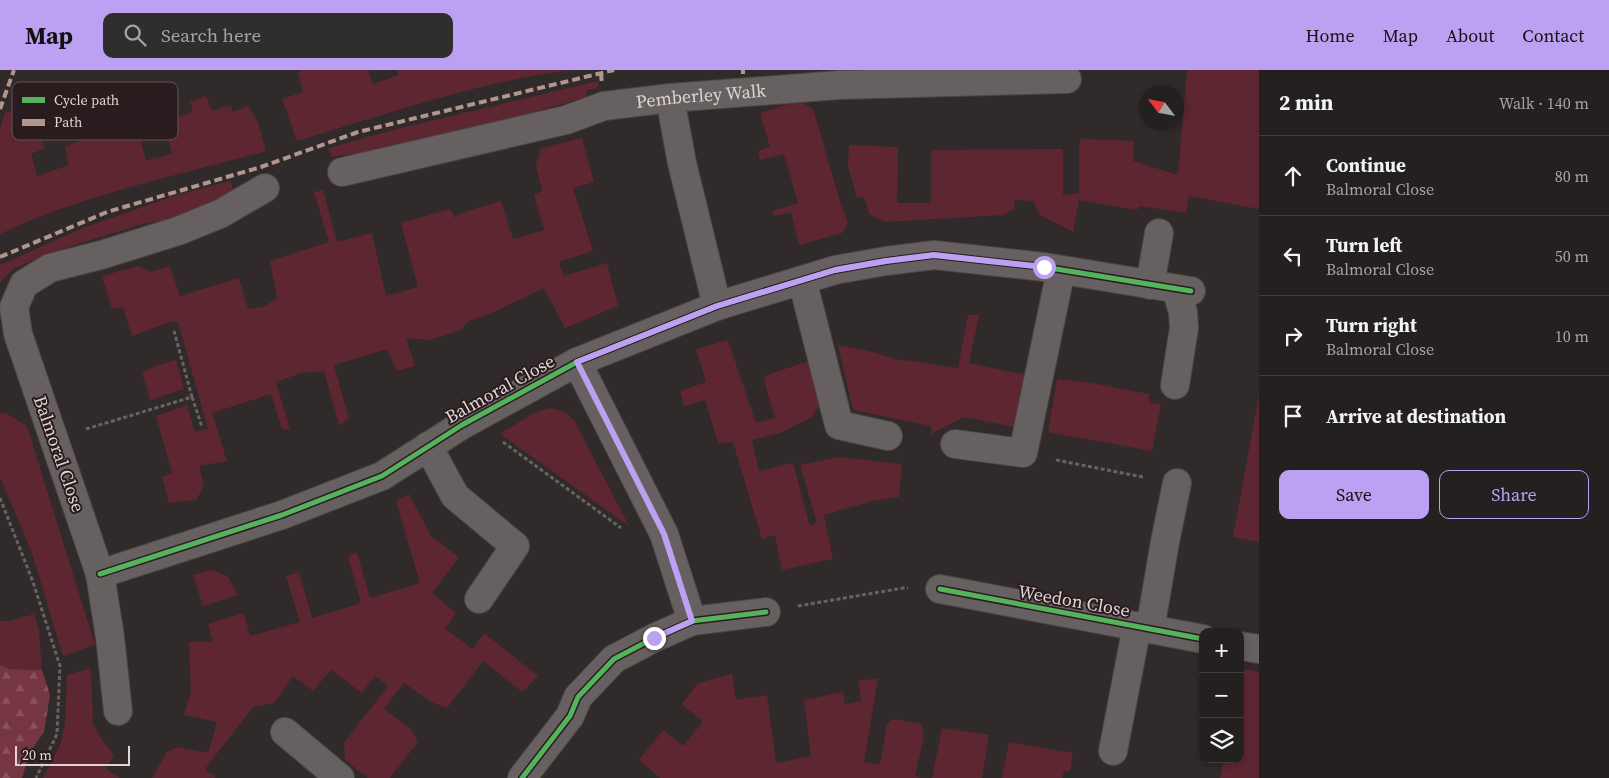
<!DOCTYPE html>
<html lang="en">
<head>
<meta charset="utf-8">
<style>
  body { margin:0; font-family:"Source Serif 4",serif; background:#302d2d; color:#f1f3f6 }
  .controls { position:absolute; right:15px; bottom:15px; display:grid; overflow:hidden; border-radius:10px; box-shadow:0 2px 8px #0003 }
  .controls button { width:45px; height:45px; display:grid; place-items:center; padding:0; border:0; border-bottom:1px solid #413e3e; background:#242020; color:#f1f3f6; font:25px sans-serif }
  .compass { position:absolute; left:1139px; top:15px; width:45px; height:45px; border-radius:50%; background:#242020; box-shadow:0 2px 8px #0003; rotate:302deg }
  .scale { position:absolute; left:15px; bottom:12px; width:115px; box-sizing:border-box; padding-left:5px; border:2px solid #dfd5d5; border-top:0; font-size:14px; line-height:18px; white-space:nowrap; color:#dfd5d5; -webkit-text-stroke:4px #2a1c1e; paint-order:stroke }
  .stop { position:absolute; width:15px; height:15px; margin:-11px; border:4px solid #bca0f2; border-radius:50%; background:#fff }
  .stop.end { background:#bca0f2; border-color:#fff; box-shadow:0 1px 5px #0008 }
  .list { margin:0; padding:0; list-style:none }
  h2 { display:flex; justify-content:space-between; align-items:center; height:65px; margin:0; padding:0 20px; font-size:21px }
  h2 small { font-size:16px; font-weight:400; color:#a3a3a5 }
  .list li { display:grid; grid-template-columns:32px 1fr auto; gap:15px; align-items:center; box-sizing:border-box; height:80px; padding:0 20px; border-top:1px solid #413e3e }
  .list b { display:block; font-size:19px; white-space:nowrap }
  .list p { margin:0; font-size:16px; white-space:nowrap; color:#a3a3a5 }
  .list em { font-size:16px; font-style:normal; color:#a3a3a5 }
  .actions { display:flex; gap:10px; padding:15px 20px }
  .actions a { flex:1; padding:11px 0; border:1px solid #bca0f2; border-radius:10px; text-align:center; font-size:18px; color:#bca0f2 }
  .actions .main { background:#bca0f2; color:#111 }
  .icon { flex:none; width:28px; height:28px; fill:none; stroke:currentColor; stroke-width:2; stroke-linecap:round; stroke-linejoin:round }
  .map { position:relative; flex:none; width:1259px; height:708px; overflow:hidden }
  header { display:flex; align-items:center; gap:30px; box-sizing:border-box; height:70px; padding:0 25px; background:#bca0f2; color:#111 }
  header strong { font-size:24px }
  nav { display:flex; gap:28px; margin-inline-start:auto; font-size:18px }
  .search { width:350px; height:45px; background:#302d2d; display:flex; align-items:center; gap:12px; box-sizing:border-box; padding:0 18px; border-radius:10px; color:#a3a3a5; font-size:19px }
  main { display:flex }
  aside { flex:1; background:#242020 }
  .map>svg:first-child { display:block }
  .green { fill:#5e2630 }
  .forest { fill:url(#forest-firs) }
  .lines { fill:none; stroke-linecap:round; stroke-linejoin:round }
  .minor-casing { stroke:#4c4545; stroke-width:30 }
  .path { stroke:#686263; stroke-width:3; stroke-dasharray:4 2.5; stroke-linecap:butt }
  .minor { stroke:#666060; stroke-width:28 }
  .quiet { stroke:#b2968c; stroke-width:4; stroke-dasharray:8 4; stroke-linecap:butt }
  .cycleway-casing { stroke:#2a1c1e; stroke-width:8 }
  .cycleway { stroke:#56b35d; stroke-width:5 }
  .route { stroke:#bca0f2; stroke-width:6 }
  .labels { text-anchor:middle; stroke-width:4; stroke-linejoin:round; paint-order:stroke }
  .street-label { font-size:18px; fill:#dfd5d5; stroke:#2a1c1e }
  .key { fill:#2a1c1e; stroke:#605455; stroke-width:1 }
  .key-label { font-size:14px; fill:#dfd5d5 }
</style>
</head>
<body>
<header>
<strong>Map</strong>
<div class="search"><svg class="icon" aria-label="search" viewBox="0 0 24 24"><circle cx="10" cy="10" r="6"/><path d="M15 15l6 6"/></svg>Search here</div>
<nav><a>Home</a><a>Map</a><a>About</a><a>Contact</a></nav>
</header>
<main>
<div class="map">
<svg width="1259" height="708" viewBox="0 0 1259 708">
  <defs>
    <pattern id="forest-firs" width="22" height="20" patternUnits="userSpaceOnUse" patternTransform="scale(1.25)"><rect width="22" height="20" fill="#753641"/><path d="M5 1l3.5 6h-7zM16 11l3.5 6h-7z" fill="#88525c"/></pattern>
  </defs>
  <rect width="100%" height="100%" fill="#302a2a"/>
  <path class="green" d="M303 0H368L373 14 399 5 397 0H571C477 12 387 44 297 71L282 29 303 22 298 2Z
    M1187 0H1259V139L1189 126 1186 143 1139 136 1137 140 1079 130 1073 162 1040 145 1033 131 1015 130 1014 139 1003 145 885 152 869 144 864 126 857 128 848 96 849 75 898 77 897 133H931V80L1063 79V125L1079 123V78L1081 69 1134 71 1133 91 1178 105Z
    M598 11V17L586 21 587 27 473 59 384 79 332 87 329 78 393 60Z
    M206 26 212 41 231 35 233 42 248 36 258 52 266 81C179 105 81 125 0 164V59L5 42H33L45 78 31 84 37 106 69 95 65 76 117 59 120 69 138 62 146 90 172 84 162 46 167 40 176 37 179 47 193 42 190 32Z
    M799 31 813 39 839 128 848 153 842 163 799 175 791 142 774 146 772 141 798 133 784 84 760 90 758 81 770 77 760 43Z
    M582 68 594 112 573 118 593 181 559 192 564 206 607 193 618 236 565 258 544 218 494 242 469 251 459 261 429 270 406 268 415 296 397 301 387 279 334 295 349 349 339 355 324 301 301 303 276 312 290 359H282L271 324 212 343 227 391 199 396 204 416 196 430 169 433 162 407 172 403 156 346 187 335 195 362 208 359 178 252H170L132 266 123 237 112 239 102 206 138 196 151 202 170 196 180 226 239 208 248 239 263 237 277 229 270 191 329 172 314 122 323 120 337 172 372 163 386 226 418 217 401 153 450 139 455 148 458 144 501 131 513 169 544 160 534 125 542 121 536 95 541 78Z
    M231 111 234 124 185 148 146 153 52 182 13 199 0 213V195L83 158 174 126Z
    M968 245H979L969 293 1027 305 1018 358 964 347 931 364V356L853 340 838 275 869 281 896 289 958 298Z
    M728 270 756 353 775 348 764 310 767 305 812 290 823 329 812 347 783 362 752 370 759 401 793 393 810 456 817 453 800 395 840 387 902 394 899 427 872 431 824 445 833 490H827L782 500 775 465 762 469 733 372 718 373 705 330 684 336 680 321 706 312 696 279Z
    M176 290 184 319 150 330 142 302 155 296Z
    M1057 309 1092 313 1149 324V333L1161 334 1152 381 1048 362Z
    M1259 325V472L1233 467Z
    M550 338 563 341 574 350 629 456 500 364 533 343Z
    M6 343 27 356 95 575 63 586 32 483 0 407V344Z
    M409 424 431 466 459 487 432 523 456 543 445 559 473 579 484 563 538 606 522 622 483 591 447 638 431 632 404 613 384 639 411 659 418 672 390 708H368L345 690 344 673 388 616 375 606 362 623 331 600 313 621 293 606 274 633 253 637 205 699 216 708H152L167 682 177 677 208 683 217 652 184 645 191 621 189 572H213L208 554 244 543 250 566 300 552 286 506 299 502 312 548 361 533 348 487 357 482 370 528 420 513 396 431Z
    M214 500 228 507 238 525 203 536 193 505Z
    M34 544 39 561 42 600 9 599 0 595V551H10Z
    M91 598 93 653 100 667 114 685 106 699 120 708H43L61 673 65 653 67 605Z
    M1241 598 1259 602V708H1220L1224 689H1240Z
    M732 604 736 630 767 625 776 693 811 686 804 630 843 622 845 634 861 631 858 611 878 608 864 692 880 695 887 654 893 649 922 654 924 666 915 706 921 708H660L639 690 663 660 683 676 703 652 682 634 698 613Z
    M942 658 989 665 982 708H932Z
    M1009 672 1073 683 1070 702 1064 701 1062 708H1002Z"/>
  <path class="forest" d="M0 595 9 599 42 600 50 625 44 662 30 682 22 708H0Z"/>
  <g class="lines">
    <g class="minor-casing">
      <g id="minor">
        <path d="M670 28 682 93 717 236"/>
        <path id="s1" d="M342 102 566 50 604 36 670 28 839 15 1067 9"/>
        <path d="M801 211 806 225 839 355 888 366"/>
        <path d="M1150 215 1159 163"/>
        <path d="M577 292 664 464 692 551"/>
        <path d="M1175 315 1184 258 1183 242 1176 219"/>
        <path d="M955 374 1023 383 1061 200"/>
        <path d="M428 376 455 426 515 476 479 529"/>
        <path d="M100 504 282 445 382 406 462 355 577 292 717 236 835 200 886 191 934 185 1044 197 1191 221"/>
        <path d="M940 519 1203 569"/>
        <path d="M1150 559 1165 472 1177 413"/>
        <path d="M1240 576 1259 579"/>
        <path d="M118 641 110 567 100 504 18 264 14 237 24 214 50 198 101 185 178 161 220 144 265 118"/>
        <path d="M285 662 340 708"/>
        <path d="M1113 681 1137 556"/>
        <path d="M522 708 570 646 578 627 614 589 654 568 692 551 766 542"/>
      </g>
    </g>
    <path class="path" d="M192 327 202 357
      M86 359 192 327 174 261
      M503 372 621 458
      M1056 390 1143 407
      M0 428 33 512 60 596 57 664 36 708
      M798 536 903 518H908"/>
    <use href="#minor" class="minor"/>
    <path class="quiet" d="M743 0V4
      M601 3 602 15
      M0 39 14 0
      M0 187 107 142 261 97 358 62 614 0"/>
    <g class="cycleway-casing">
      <path id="cycleway" d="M100 504 282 445 382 406 462 355 577 292 717 236 835 200 886 191 934 185 1044 197 1191 221
        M940 519 1203 569
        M522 708 570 646 578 627 614 589 654 568 692 551 766 542"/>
    </g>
    <use href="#cycleway" class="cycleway"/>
  </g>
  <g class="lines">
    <path class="route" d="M654 568 692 551 664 464 577 292 717 236 835 200 886 191 934 185 1044 197"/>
  </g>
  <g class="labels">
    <g class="street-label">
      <text dy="6" stroke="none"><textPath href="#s1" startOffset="368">Pemberley Walk</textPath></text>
      <text transform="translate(500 319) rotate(-29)" y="6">Balmoral Close</text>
      <text transform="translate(59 384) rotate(71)" y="6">Balmoral Close</text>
      <text transform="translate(1074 531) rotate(10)" y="6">Weedon Close</text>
    </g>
  </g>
  <rect x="12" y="12" width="166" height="58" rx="8" class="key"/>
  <rect x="22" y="27" width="23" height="6" fill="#56b35d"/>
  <rect x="22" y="49" width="23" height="7" fill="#b2968c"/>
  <g class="key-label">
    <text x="54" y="35">Cycle path</text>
    <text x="54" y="57">Path</text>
  </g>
</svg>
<div class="controls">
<button>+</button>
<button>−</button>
<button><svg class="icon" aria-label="layers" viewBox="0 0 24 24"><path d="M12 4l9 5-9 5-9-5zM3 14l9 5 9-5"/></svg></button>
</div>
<svg class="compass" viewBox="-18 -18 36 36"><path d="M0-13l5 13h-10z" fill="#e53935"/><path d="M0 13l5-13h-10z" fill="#a3a3a5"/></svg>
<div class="scale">20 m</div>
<div class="stop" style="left:1044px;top:197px"></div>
<div class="stop end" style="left:654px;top:568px"></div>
</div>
<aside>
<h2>2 min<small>Walk · 140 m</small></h2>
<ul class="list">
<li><svg class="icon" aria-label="ahead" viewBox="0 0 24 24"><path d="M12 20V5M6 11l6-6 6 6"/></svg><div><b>Continue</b><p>Balmoral Close</p></div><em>80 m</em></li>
<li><svg class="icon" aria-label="left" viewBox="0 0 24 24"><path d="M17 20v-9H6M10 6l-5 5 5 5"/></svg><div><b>Turn left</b><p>Balmoral Close</p></div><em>50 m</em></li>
<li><svg class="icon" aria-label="right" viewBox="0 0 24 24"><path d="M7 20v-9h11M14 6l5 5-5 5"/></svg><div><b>Turn right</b><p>Balmoral Close</p></div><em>10 m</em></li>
<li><svg class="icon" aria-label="arrive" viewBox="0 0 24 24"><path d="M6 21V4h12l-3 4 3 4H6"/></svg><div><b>Arrive at destination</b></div></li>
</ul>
<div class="actions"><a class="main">Save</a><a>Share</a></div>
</aside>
</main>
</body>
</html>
